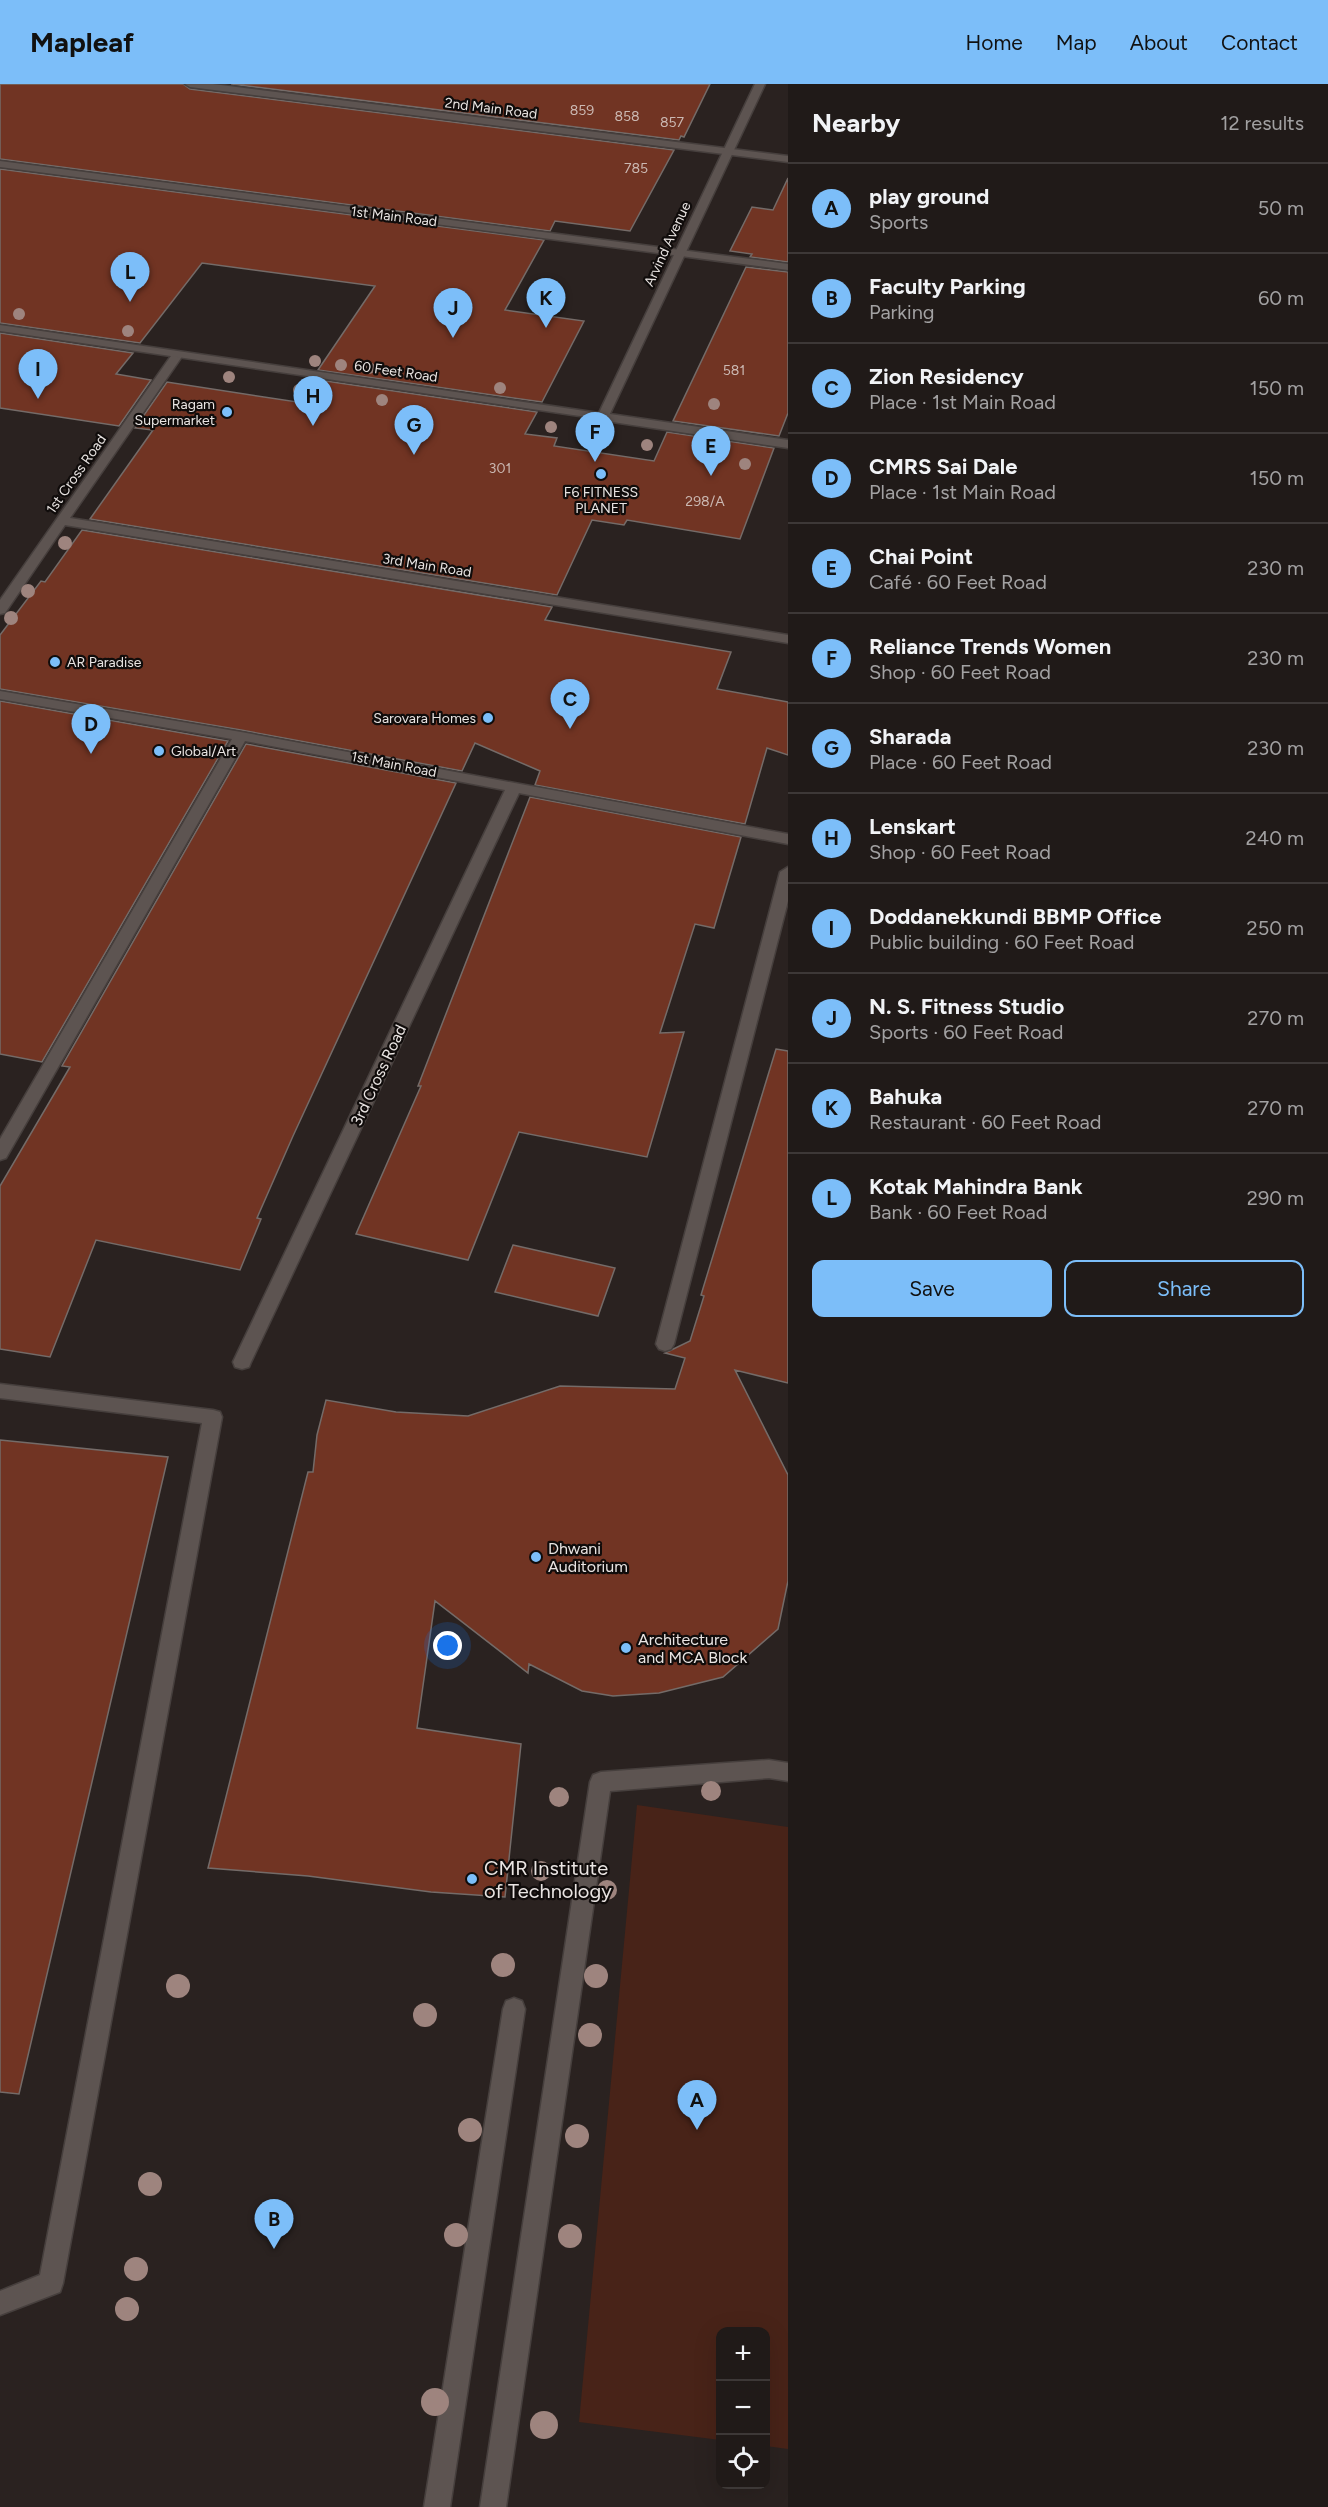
<!DOCTYPE html>
<html lang="en">
<head>
<meta charset="utf-8">
<style>
  body { margin:0; font-family:Figtree,sans-serif; background:#2d2725; color:#f1f3f6 }
  .controls { position:absolute; right:18px; bottom:18px; display:grid; overflow:hidden; border-radius:12px; box-shadow:0 6px 24px #0002 }
  .controls button { width:54px; height:54px; display:grid; place-items:center; padding:0; border:0; border-bottom:2px solid #3d3837; background:#201a18; color:#f1f3f6; font:30px sans-serif }
  .you { position:absolute; left:448px; top:1562px; width:21px; height:21px; margin:-15px; border:4px solid #fff; border-radius:50%; background:#1a73e8; box-shadow:0 0 0 9px #1a73e833 }
  .badge { display:grid; place-items:center; width:39px; height:39px; border-radius:50%; background:#7cbef9; color:#111; font-size:20px; font-weight:700 }
  .pin { position:absolute; translate:-50% -50px; filter:drop-shadow(0 2px 3px #0008) }
  .pin::after { content:''; position:absolute; top:32px; width:21px; height:18px; background:inherit; clip-path:polygon(0 0,100% 0,50% 100%) }
  .list { margin:0; padding:0; list-style:none }
  h2 { display:flex; justify-content:space-between; align-items:center; height:78px; margin:0; padding:0 24px; font-size:26px }
  h2 small { font-size:20px; font-weight:400; color:#a2a1a2 }
  .list li { display:grid; grid-template-columns:39px 1fr auto; gap:18px; align-items:center; box-sizing:border-box; height:90px; padding:0 24px; border-top:2px solid #3d3837 }
  .list b { display:block; font-size:22px; white-space:nowrap }
  .list p { margin:0; font-size:20px; white-space:nowrap; color:#a2a1a2 }
  .list em { font-size:20px; font-style:normal; color:#a2a1a2 }
  .actions { display:flex; gap:12px; padding:18px 24px }
  .actions a { flex:1; padding:14px 0; border:2px solid #7cbef9; border-radius:12px; text-align:center; font-size:21px; color:#7cbef9 }
  .actions .main { background:#7cbef9; color:#111 }
  .icon { flex:none; width:33px; height:33px; fill:none; stroke:currentColor; stroke-width:2; stroke-linecap:round; stroke-linejoin:round }
  .map { position:relative; flex:none; width:788px; height:2423px; overflow:hidden }
  header { display:flex; align-items:center; gap:36px; box-sizing:border-box; height:84px; padding:0 30px; background:#7cbef9; color:#111 }
  header strong { font-size:28px }
  nav { display:flex; gap:33px; margin-inline-start:auto; font-size:21px }
  main { display:flex }
  aside { flex:1; background:#201a18 }
  .map>svg:first-child { display:block }
  .green { fill:#482318 }
  .building { fill:#713423; stroke:#746b68; stroke-width:1.5 }
  .lines { fill:none; stroke-linecap:round; stroke-linejoin:round }
  .service-casing { stroke:#463f3d; stroke-width:3 }
  .pedestrian-casing { stroke:#463f3d; stroke-width:3 }
  .minor-casing { stroke:#463f3d; stroke-width:3 }
  .tertiary-casing { stroke:#463f3d; stroke-width:3 }
  .service { fill:#5d5451; fill-rule:evenodd }
  .pedestrian { fill:#5d5451; fill-rule:evenodd }
  .minor { fill:#5d5451; fill-rule:evenodd }
  .tertiary { fill:#5d5451; fill-rule:evenodd }
  .tree { fill:#9e847e }
  .poi-dot { fill:#7cbef9; stroke:#100c0b; stroke-width:2 }
  .labels { text-anchor:middle; stroke-width:4.5; stroke-linejoin:round; paint-order:stroke }
  .far-street-label { font-size:14px; fill:#e9e4e2; stroke:#100c0b }
  .number-label { font-size:14px; fill:#cbb8b2 }
  .far-poi-label { font-size:14px; fill:#e9e4e2; stroke:#100c0b; text-anchor:end }
  .street-label { font-size:16px; fill:#e9e4e2; stroke:#100c0b }
  .poi-label { font-size:16px; fill:#e9e4e2; stroke:#100c0b; text-anchor:start }
  .near-poi-label { font-size:20px; fill:#e9e4e2; stroke:#100c0b; text-anchor:start }
</style>
</head>
<body>
<header>
<strong>Mapleaf</strong>
<nav><a>Home</a><a>Map</a><a>About</a><a>Contact</a></nav>
</header>
<main>
<div class="map">
<svg width="788" height="2423" viewBox="0 0 788 2423">
  <rect width="100%" height="100%" fill="#2a2220"/>
  <path class="green" d="M637 1721 788 1743V2365L766 2362V2248H720V2356L579 2338Z"/>
  <path class="building" d="M0 0H183L190 5 674 66 630 147 555 137 550 147 0 75Z
    M231 0H710L684 53 681 52 679 56Z
    M0 85 544 156 505 226 584 237 542 318 318 286 375 202 202 179 140 259 0 239Z
    M788 94V178L750 173 752 170 730 167 752 123 773 126Z
    M746 183 788 188V329L779 352 673 337Z
    M0 249 133 269 116 290 151 296 119 342 0 324Z
    M312 295 537 328 525 350 557 354 554 362 654 377 667 348 774 364 740 455 627 436 624 441 592 436 557 511 90 435 153 346 135 344 167 298 297 318Z
    M82 446 552 523 545 536 731 568 717 605 788 618V671L767 664 745 740 535 701 540 687 475 659 462 687 241 646 0 605V551L41 497 45 498Z
    M0 617 228 657 42 978 0 970Z
    M246 660 456 699 293 1052 257 1134 261 1135 240 1186 96 1156 50 1273 0 1265V1102L70 983 62 982Z
    M530 713 741 753 714 844 695 840 660 949 684 948 647 1073 519 1048 468 1176 356 1150 421 1002H418Z
    M776 965 788 967V1299L735 1286 788 1391V1497L778 1545 723 1593 659 1609 613 1612 582 1607 529 1580 528 1589 435 1517 417 1644 521 1660 505 1813 431 1808 308 1792 208 1784 308 1388H313L317 1351 326 1316 396 1328 468 1332 560 1302 675 1305 685 1274 665 1269 690 1257 704 1212 701 1211Z
    M513 1161 615 1184 598 1232 495 1208Z
    M0 1356 168 1373 19 2010 0 2008Z"/>
  <g class="lines">
    <g class="service-casing">
      <path id="service" d="M0 1300 213 1326 220 1328 222 1333 63 2199 60 2208 0 2231V2207L40 2191 202 1339 0 1314Z
        M514 1914 522 1917 525 1925 450 2423H424L503 1925 506 1917Z"/>
    </g>
    <g class="pedestrian-casing">
      <path id="pedestrian" d="M769 1676 788 1679V1697L769 1694 610 1707 506 2423H480L590 1698 593 1691 601 1688Z"/>
    </g>
    <g class="minor-casing">
      <path id="minor" d="M185 0H213L788 72V78L190 3Z
        M0 77 788 180V186L0 83Z
        M177 268 183 271 70 434 788 551V559L65 441 5 529 0 530V516L173 269Z
        M603 329 788 356V364L599 336 597 333Z
        M0 607 241 648 788 750V760L519 709 251 1278 249 1283 242 1285 235 1283 233 1278 505 706 245 657 6 1074 0 1076V1055L232 655 0 615Z
        M788 783V817L674 1260 671 1265 665 1267 659 1265 656 1260 780 788Z"/>
    </g>
    <g class="tertiary-casing">
      <path id="tertiary" d="M755 0H765L607 336 0 247V241L599 329Z"/>
    </g>
    <use href="#service" class="service"/>
    <use href="#pedestrian" class="pedestrian"/>
    <use href="#minor" class="minor"/>
    <use href="#tertiary" class="tertiary"/>
  </g>
  <g class="tree">
    <circle cx="19" cy="230" r="6"/>
    <circle cx="128" cy="247" r="6"/>
    <circle cx="315" cy="277" r="6"/>
    <circle cx="341" cy="281" r="6"/>
    <circle cx="369" cy="284" r="6"/>
    <circle cx="229" cy="293" r="6"/>
    <circle cx="500" cy="304" r="6"/>
    <circle cx="299" cy="306" r="6"/>
    <circle cx="382" cy="316" r="6"/>
    <circle cx="714" cy="320" r="6"/>
    <circle cx="551" cy="343" r="6"/>
    <circle cx="647" cy="361" r="6"/>
    <circle cx="745" cy="380" r="6"/>
    <circle cx="65" cy="459" r="7"/>
    <circle cx="28" cy="507" r="7"/>
    <circle cx="11" cy="534" r="7"/>
    <circle cx="711" cy="1707" r="10"/>
    <circle cx="559" cy="1713" r="10"/>
    <circle cx="541" cy="1787" r="10"/>
    <circle cx="607" cy="1806" r="10"/>
    <circle cx="503" cy="1881" r="12"/>
    <circle cx="596" cy="1892" r="12"/>
    <circle cx="178" cy="1902" r="12"/>
    <circle cx="425" cy="1931" r="12"/>
    <circle cx="590" cy="1951" r="12"/>
    <circle cx="470" cy="2046" r="12"/>
    <circle cx="577" cy="2052" r="12"/>
    <circle cx="150" cy="2100" r="12"/>
    <circle cx="456" cy="2151" r="12"/>
    <circle cx="570" cy="2152" r="12"/>
    <circle cx="136" cy="2185" r="12"/>
    <circle cx="127" cy="2225" r="12"/>
    <circle cx="435" cy="2318" r="14"/>
    <circle cx="544" cy="2341" r="14"/>
  </g>
  <g class="poi-dot">
    <circle cx="227" cy="328" r="6"/>
    <circle cx="601" cy="390" r="6"/>
    <circle cx="55" cy="578" r="6"/>
    <circle cx="488" cy="634" r="6"/>
    <circle cx="159" cy="667" r="6"/>
    <circle cx="536" cy="1473" r="6"/>
    <circle cx="626" cy="1564" r="6"/>
    <circle cx="472" cy="1795" r="6"/>
  </g>
  <g class="labels">
    <g class="far-street-label">
      <text transform="translate(491 24) rotate(7)" y="5">2nd Main Road</text>
      <text transform="translate(394 132) rotate(7)" y="5">1st Main Road</text>
      <text transform="translate(667 160) rotate(-65)" y="5">Arvind Avenue</text>
      <text transform="translate(396 287) rotate(8)" y="5">60 Feet Road</text>
      <text transform="translate(76 390) rotate(-55)" y="5">1st Cross Road</text>
      <text transform="translate(427 481) rotate(9)" y="5">3rd Main Road</text>
      <text transform="translate(394 680) rotate(11)" y="5">1st Main Road</text>
    </g>
    <g class="number-label">
      <text x="582" y="31">859</text>
      <text x="627" y="37">858</text>
      <text x="672" y="43">857</text>
      <text x="636" y="89">785</text>
      <text x="734" y="291">581</text>
      <text x="500" y="389">301</text>
      <text x="705" y="422">298/A</text>
    </g>
    <g class="far-poi-label">
      <text x="215" y="325">Ragam<tspan x="215" dy="16">Supermarket</tspan></text>
      <text x="601" y="413" text-anchor="middle">F6 FITNESS<tspan x="601" dy="16">PLANET</tspan></text>
      <text x="67" y="583" text-anchor="start">AR Paradise</text>
      <text x="476" y="639">Sarovara Homes</text>
      <text x="171" y="672" text-anchor="start">Global/Art</text>
    </g>
    <g class="street-label">
      <text transform="translate(378 991) rotate(-65)" y="6">3rd Cross Road</text>
    </g>
    <g class="poi-label">
      <text x="548" y="1470">Dhwani<tspan x="548" dy="18">Auditorium</tspan></text>
      <text x="638" y="1561">Architecture<tspan x="638" dy="18">and MCA Block</tspan></text>
    </g>
    <g class="near-poi-label">
      <text x="484" y="1791">CMR Institute<tspan x="484" dy="23">of Technology</tspan></text>
    </g>
  </g>
</svg>
<div class="controls">
<button>+</button>
<button>−</button>
<button><svg class="icon" aria-label="locate" viewBox="0 0 24 24"><circle cx="12" cy="12" r="6"/><path d="M12 2v4M12 18v4M2 12h4M18 12h4"/></svg></button>
</div>
<div class="you"></div>
<div class="pin badge" style="left:697px;top:2046px">A</div>
<div class="pin badge" style="left:274px;top:2165px">B</div>
<div class="pin badge" style="left:570px;top:645px">C</div>
<div class="pin badge" style="left:91px;top:670px">D</div>
<div class="pin badge" style="left:711px;top:392px">E</div>
<div class="pin badge" style="left:595px;top:378px">F</div>
<div class="pin badge" style="left:414px;top:371px">G</div>
<div class="pin badge" style="left:313px;top:342px">H</div>
<div class="pin badge" style="left:38px;top:315px">I</div>
<div class="pin badge" style="left:453px;top:254px">J</div>
<div class="pin badge" style="left:546px;top:244px">K</div>
<div class="pin badge" style="left:130px;top:218px">L</div>
</div>
<aside>
<h2>Nearby<small>12 results</small></h2>
<ul class="list">
<li><span class="badge">A</span><div><b>play ground</b><p>Sports</p></div><em>50 m</em></li>
<li><span class="badge">B</span><div><b>Faculty Parking</b><p>Parking</p></div><em>60 m</em></li>
<li><span class="badge">C</span><div><b>Zion Residency</b><p>Place · 1st Main Road</p></div><em>150 m</em></li>
<li><span class="badge">D</span><div><b>CMRS Sai Dale</b><p>Place · 1st Main Road</p></div><em>150 m</em></li>
<li><span class="badge">E</span><div><b>Chai Point</b><p>Café · 60 Feet Road</p></div><em>230 m</em></li>
<li><span class="badge">F</span><div><b>Reliance Trends Women</b><p>Shop · 60 Feet Road</p></div><em>230 m</em></li>
<li><span class="badge">G</span><div><b>Sharada</b><p>Place · 60 Feet Road</p></div><em>230 m</em></li>
<li><span class="badge">H</span><div><b>Lenskart</b><p>Shop · 60 Feet Road</p></div><em>240 m</em></li>
<li><span class="badge">I</span><div><b>Doddanekkundi BBMP Office</b><p>Public building · 60 Feet Road</p></div><em>250 m</em></li>
<li><span class="badge">J</span><div><b>N. S. Fitness Studio</b><p>Sports · 60 Feet Road</p></div><em>270 m</em></li>
<li><span class="badge">K</span><div><b>Bahuka</b><p>Restaurant · 60 Feet Road</p></div><em>270 m</em></li>
<li><span class="badge">L</span><div><b>Kotak Mahindra Bank</b><p>Bank · 60 Feet Road</p></div><em>290 m</em></li>
</ul>
<div class="actions"><a class="main">Save</a><a>Share</a></div>
</aside>
</main>
</body>
</html>
